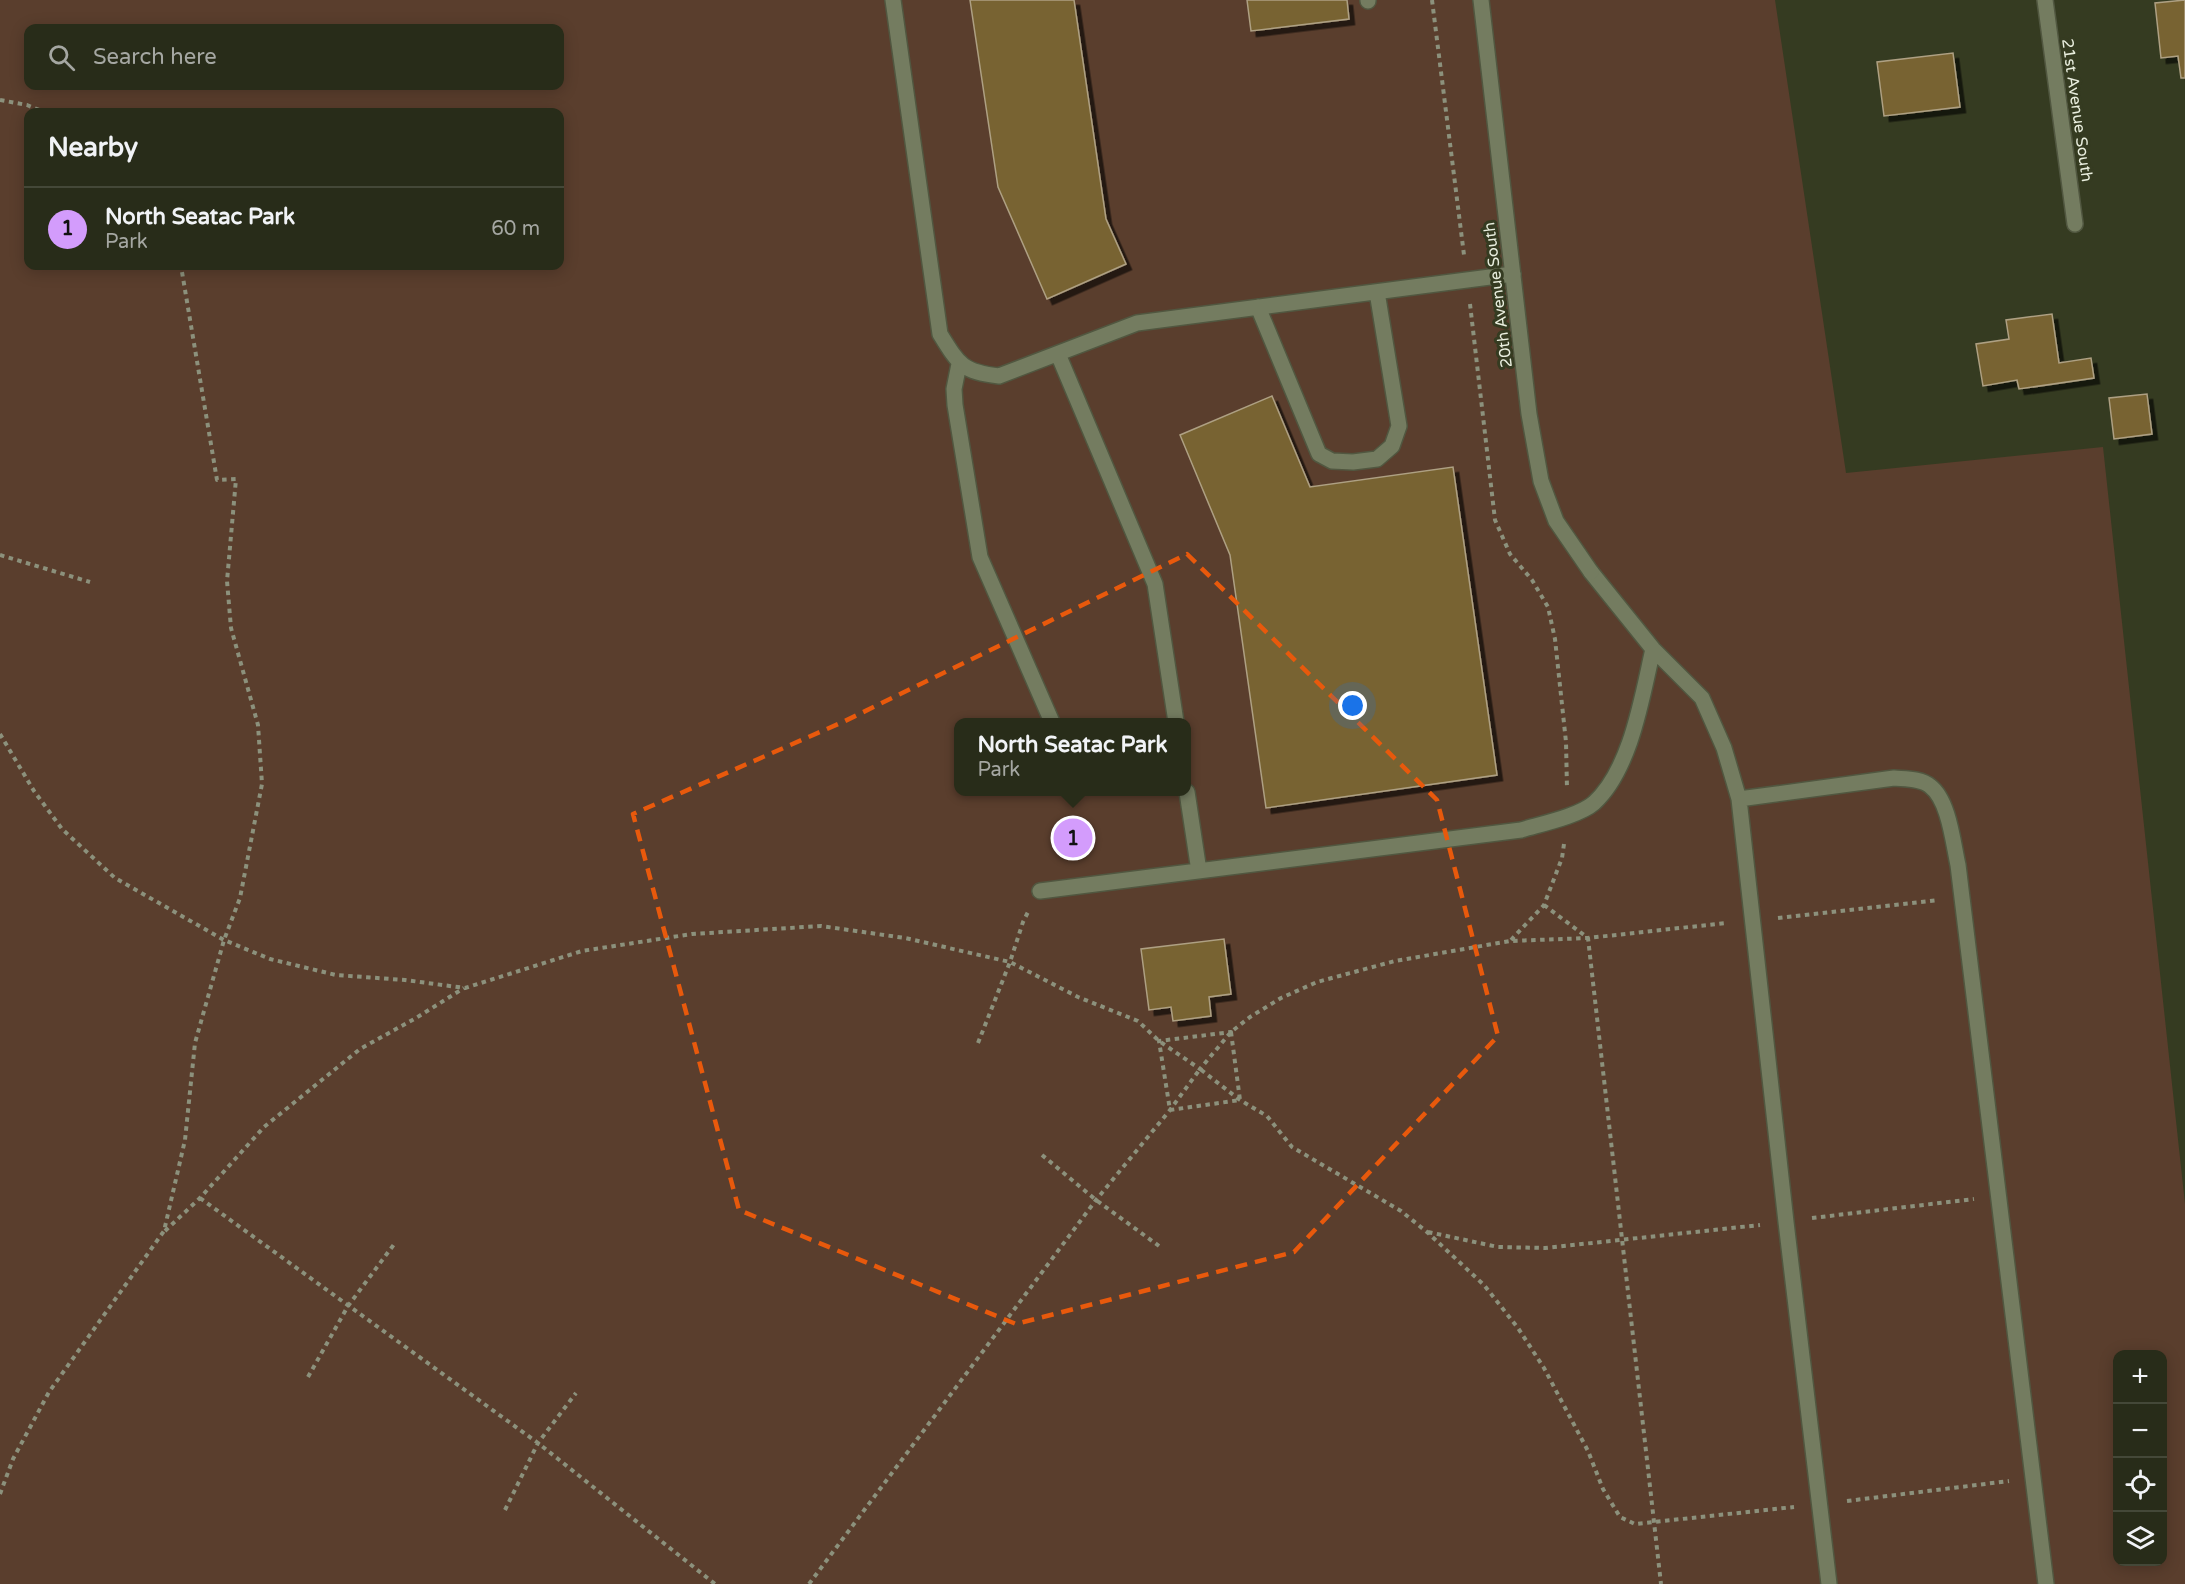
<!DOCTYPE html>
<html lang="en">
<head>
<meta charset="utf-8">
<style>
  body { margin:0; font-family:"Varela Round",sans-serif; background:#303422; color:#f1f3f6 }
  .controls { position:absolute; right:18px; bottom:18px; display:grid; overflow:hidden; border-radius:12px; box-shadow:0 3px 15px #0003 }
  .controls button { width:54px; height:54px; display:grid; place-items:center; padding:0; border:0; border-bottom:2px solid #444838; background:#282c19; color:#f1f3f6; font:30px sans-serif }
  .you { position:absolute; left:1353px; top:706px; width:21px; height:21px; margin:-15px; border:4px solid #fff; border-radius:50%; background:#1a73e8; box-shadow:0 0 0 9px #1a73e833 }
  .badge { display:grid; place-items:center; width:39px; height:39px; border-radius:50%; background:#d39cfc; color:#111; font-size:20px; font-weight:700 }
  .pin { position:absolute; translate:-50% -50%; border:3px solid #fff; box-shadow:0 2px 6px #0006 }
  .popup { position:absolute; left:954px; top:718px; width:237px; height:78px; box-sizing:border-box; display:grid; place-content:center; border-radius:12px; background:#282c19; filter:drop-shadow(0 2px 4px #0005); font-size:20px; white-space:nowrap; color:#a5a7a2 }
  .popup b { font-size:22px; color:#f1f3f6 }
  .popup::after { content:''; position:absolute; left:50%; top:100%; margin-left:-12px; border:12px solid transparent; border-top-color:#282c19 }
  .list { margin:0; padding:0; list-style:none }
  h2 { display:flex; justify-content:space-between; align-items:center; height:78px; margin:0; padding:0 24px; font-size:26px }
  h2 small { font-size:20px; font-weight:400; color:#a5a7a2 }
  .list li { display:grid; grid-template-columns:39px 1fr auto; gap:18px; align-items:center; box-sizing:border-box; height:84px; padding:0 24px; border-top:2px solid #444838 }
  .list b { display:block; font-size:22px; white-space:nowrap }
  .list p { margin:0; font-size:20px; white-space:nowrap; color:#a5a7a2 }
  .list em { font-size:20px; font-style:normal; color:#a5a7a2 }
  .icon { flex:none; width:33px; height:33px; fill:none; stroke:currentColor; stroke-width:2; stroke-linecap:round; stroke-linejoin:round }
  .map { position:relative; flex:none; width:2185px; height:1584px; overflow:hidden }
  .search { position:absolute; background:#282c19; box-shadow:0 3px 15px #0003; left:24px; top:24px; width:540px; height:66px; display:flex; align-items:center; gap:15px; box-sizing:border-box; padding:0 21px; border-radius:12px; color:#a5a7a2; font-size:22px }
  .panel { position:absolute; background:#282c19; box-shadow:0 3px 15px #0003; left:24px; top:108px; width:540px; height:162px; border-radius:12px }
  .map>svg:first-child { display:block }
  .green { fill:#5a3e2d; fill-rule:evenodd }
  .building { fill:#786331; stroke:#aea083; stroke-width:1.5; filter:url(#shadow) }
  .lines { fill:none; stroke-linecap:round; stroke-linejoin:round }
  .lane-casing { stroke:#515740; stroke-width:18 }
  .street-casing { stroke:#515740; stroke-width:18 }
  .path { stroke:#8c917c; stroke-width:4; stroke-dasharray:4.5 4.5; stroke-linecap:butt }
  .lane { stroke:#747c60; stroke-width:15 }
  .street { stroke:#747c60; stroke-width:15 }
  .marked { fill:none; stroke:#e8590c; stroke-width:4.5; stroke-dasharray:12 8; stroke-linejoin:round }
  .labels { text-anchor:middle; stroke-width:6; stroke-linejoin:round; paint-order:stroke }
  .street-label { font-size:16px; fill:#e9eede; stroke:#353b21 }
</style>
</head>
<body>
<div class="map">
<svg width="2185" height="1584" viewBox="0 0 2185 1584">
  <defs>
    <filter id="shadow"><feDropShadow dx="5.5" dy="5.5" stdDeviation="0" flood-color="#0009"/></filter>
  </defs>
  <rect width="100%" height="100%" fill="#353b21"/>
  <path class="green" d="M0 0H1775L1846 473 2103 447 2185 1204V1584H0ZM28 28H560V86H28ZM28 112H560V266H28ZM959 722H1187V792H959ZM2118 1354H2162V1562H2118Z"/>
  <path class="building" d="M970 0H1074L1106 219 1126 264 1047 299 998 187Z
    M1247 0H1347L1349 19 1251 31Z
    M2185 0V78H2181L2178 56 2161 58 2155 3Z
    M1953 53 1960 107 1884 116 1877 62Z
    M2052 314 2059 363 2091 358 2094 378 2019 389 2017 380 1983 386 1976 344 2009 339 2006 320Z
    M2147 394 2152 434 2114 439 2109 398Z
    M1272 396 1310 487 1453 467 1497 775 1266 808 1230 555 1180 435Z
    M1224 939 1231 994 1209 997 1211 1016 1173 1021 1171 1007 1149 1010 1141 949Z"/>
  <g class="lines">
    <g class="lane-casing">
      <path id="lane" d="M893 0 940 334C959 365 963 372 999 376L1137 323 1513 274
        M1368 0V1
        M1258 307 1319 454 1332 461 1353 462 1377 459 1392 446 1399 426 1377 292
        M1058 354 1155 584 1176 722
        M959 364 954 389 955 405 980 557 1052 722
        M1591 572 1653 649 1702 698 1724 748 1739 799 1786 1222 1829 1584
        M1187 792 1199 871
        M1739 799 1894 778C1905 779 1921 778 1930 786 1949 800 1953 843 1958 865L2046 1584
        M1040 891 1521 830C1541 824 1579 816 1594 803 1631 769 1642 697 1653 649"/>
    </g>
    <g class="street-casing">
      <path id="street" d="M1481 0 1529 414 1541 481 1556 521 1591 572
        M2045 0 2075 224"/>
    </g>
    <path class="path" d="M1432 0 1464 255
      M0 100 27 105 44 112
      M1470 304 1495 520 1510 554 1532 580 1548 607 1555 639 1566 742 1567 789
      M0 555 90 582
      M0 734 34 791 62 829 115 878 224 940 270 959 336 975 405 980 465 988 582 951 692 934 821 926 905 938 1010 962 1078 997 1138 1021 1159 1041 1200 1069 1231 1032 1250 1017 1281 998 1317 982 1395 961 1510 941 1588 938 1726 923
      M1544 905 1588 938 1661 1584
      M1778 918 1938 900
      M1511 940 1544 905 1562 858 1564 844
      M1231 1032 1240 1100 1170 1110 1159 1041Z
      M978 1043 1010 962 1023 922 1028 912
      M1042 1155 1096 1200 1159 1246
      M200 1198 538 1443 715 1584
      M1812 1218 1974 1199
      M165 1231 200 1198 264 1127 360 1049 416 1018 464 988
      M1428 1232 1498 1247 1545 1248 1760 1225
      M308 1377 348 1306 395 1243
      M0 1494 13 1459 49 1392 164 1231 185 1140 195 1043 224 940 240 898 262 784 258 725 231 628 227 581 236 479 217 480 181 266
      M1847 1501 2009 1481
      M505 1510 538 1443 576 1393
      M809 1584 1096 1200 1170 1110 1200 1069 1240 1100 1267 1116 1292 1147 1401 1211 1427 1232 1484 1285 1518 1328 1544 1368 1588 1451 1603 1489 1620 1517 1635 1524 1794 1507"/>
    <use href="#lane" class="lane"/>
    <use href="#street" class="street"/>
  </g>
  <path class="marked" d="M1187 554 1437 800 1498 1036 1294 1252 1016 1324 739 1210 633 814 845 721Z"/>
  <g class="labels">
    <g class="street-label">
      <text transform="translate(2078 110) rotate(82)" y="6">21st Avenue South</text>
      <text transform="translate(1497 295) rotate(-97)" y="6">20th Avenue South</text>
    </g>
  </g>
</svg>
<div class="controls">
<button>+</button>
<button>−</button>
<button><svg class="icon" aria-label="locate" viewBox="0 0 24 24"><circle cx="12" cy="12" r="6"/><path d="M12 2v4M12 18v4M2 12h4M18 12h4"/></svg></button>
<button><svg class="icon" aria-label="layers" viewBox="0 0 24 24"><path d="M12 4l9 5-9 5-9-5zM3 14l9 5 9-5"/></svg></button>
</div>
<div class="you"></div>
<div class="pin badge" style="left:1073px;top:838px">1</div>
<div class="popup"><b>North Seatac Park</b>Park</div>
<div class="search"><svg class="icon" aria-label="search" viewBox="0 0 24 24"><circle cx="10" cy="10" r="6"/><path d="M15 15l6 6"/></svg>Search here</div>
<section class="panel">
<h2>Nearby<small></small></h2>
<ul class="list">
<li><span class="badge">1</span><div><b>North Seatac Park</b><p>Park</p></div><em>60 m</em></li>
</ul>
</section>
</div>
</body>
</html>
